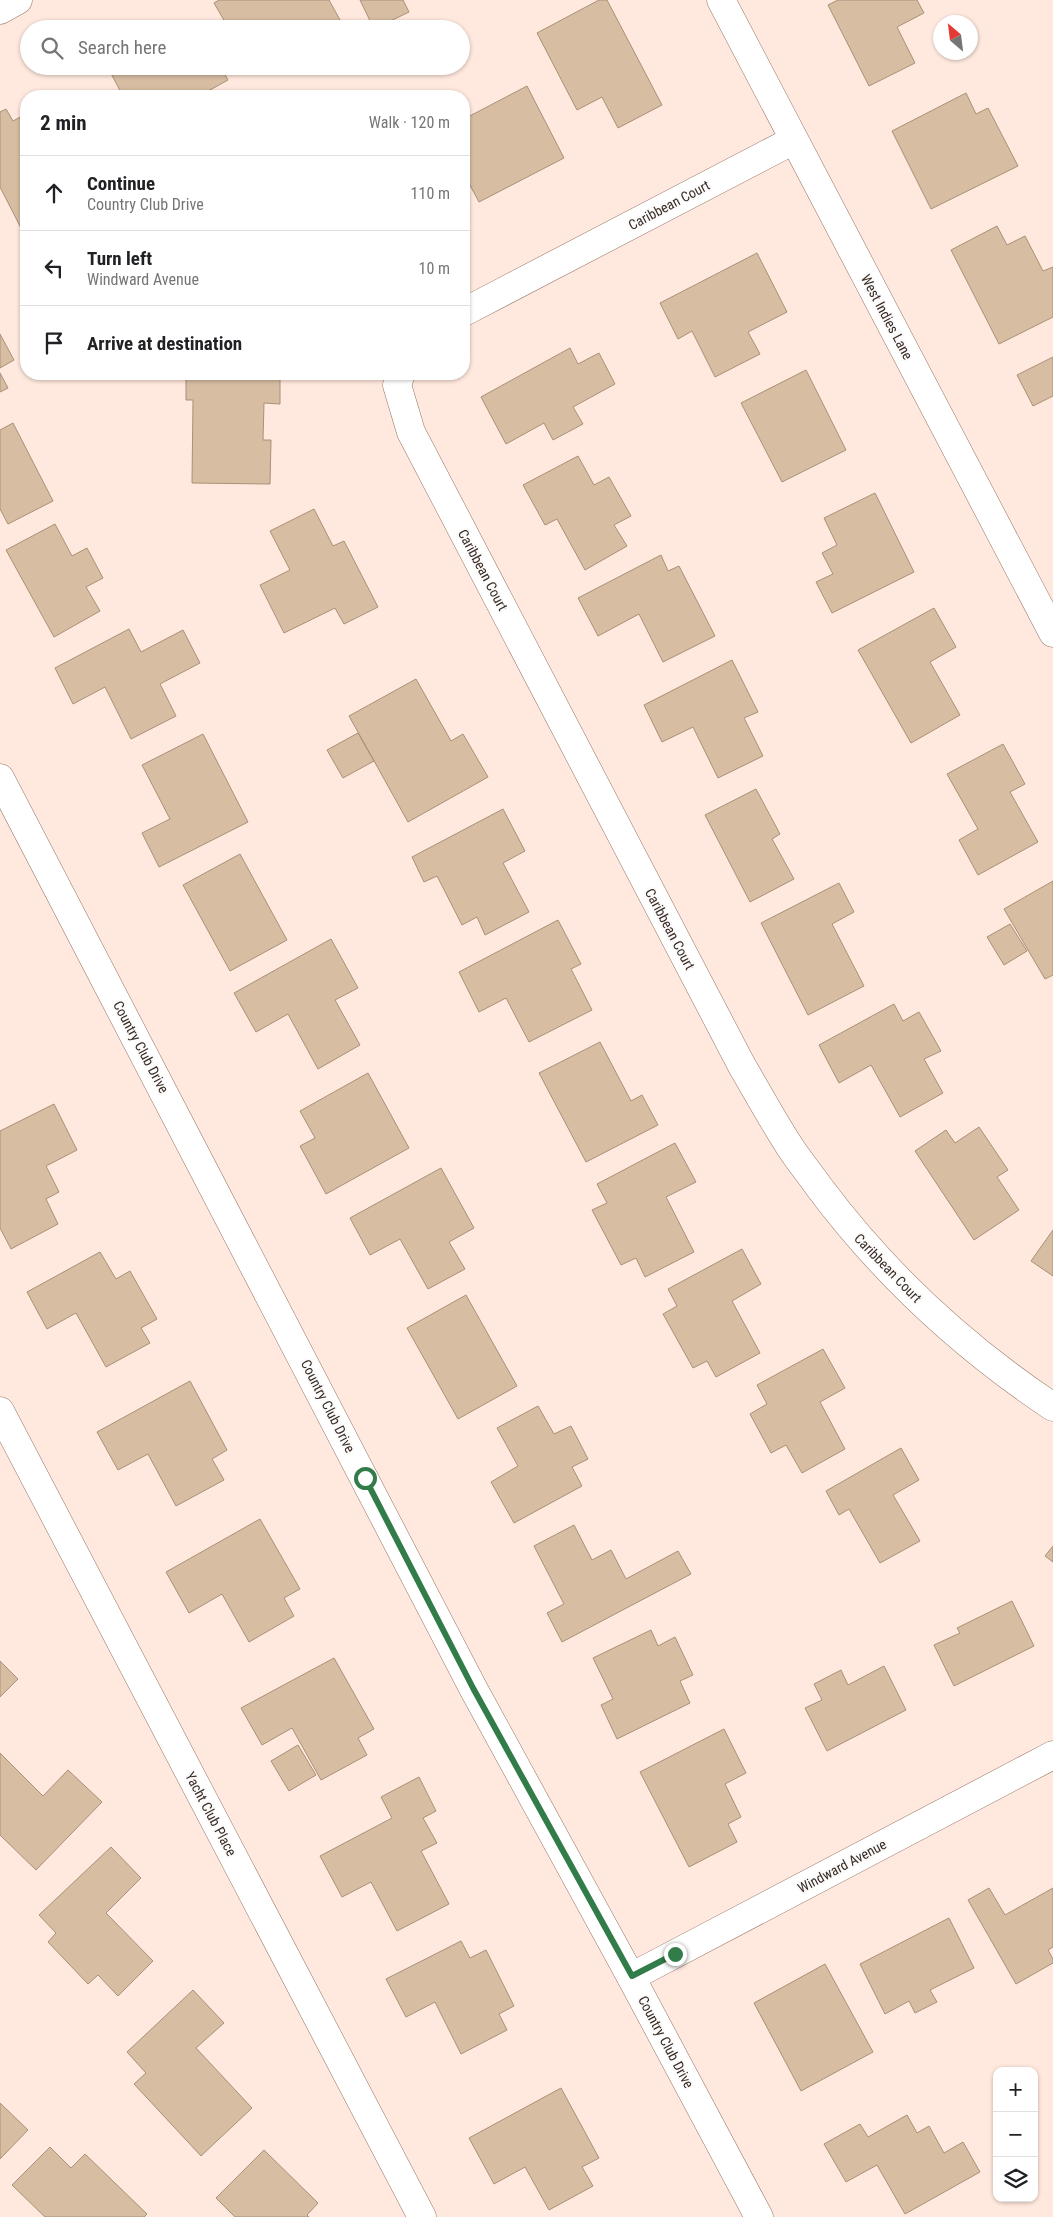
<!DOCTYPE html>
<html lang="en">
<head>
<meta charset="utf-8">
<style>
  body { margin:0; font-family:"Roboto Condensed",sans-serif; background:#f6f6f6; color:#202124 }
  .controls { position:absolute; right:15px; bottom:15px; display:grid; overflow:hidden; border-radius:10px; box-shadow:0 1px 4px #0004 }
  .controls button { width:45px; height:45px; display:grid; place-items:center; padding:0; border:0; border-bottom:1px solid #e0e0e0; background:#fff; color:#202124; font:25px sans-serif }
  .compass { position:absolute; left:933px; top:15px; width:45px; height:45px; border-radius:50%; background:#fff; box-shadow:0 1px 4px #0004; rotate:332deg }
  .stop { position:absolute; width:15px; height:15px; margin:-11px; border:4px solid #327c4a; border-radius:50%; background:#fff }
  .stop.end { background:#327c4a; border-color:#fff; box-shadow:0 1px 5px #0008 }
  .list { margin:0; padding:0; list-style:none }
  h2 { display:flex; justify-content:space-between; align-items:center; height:65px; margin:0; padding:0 20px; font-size:21px }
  h2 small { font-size:16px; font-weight:400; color:#757577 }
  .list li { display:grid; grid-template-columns:32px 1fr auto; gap:15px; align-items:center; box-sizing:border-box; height:75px; padding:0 20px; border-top:1px solid #e0e0e0 }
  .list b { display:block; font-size:19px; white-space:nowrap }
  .list p { margin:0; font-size:16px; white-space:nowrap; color:#757577 }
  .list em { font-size:16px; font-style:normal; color:#757577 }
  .icon { flex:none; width:28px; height:28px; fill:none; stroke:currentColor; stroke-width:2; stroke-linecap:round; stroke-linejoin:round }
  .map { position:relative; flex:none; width:1053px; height:2217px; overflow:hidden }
  .search { position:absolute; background:#fff; box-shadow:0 1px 4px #0004; left:20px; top:20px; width:450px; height:55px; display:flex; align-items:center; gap:12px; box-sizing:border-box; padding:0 18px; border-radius:28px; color:#757577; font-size:19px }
  .panel { position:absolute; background:#fff; box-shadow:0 1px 4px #0004; left:20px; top:90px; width:450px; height:290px; border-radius:20px }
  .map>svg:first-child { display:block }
  .building { fill:#d7bda2; stroke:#a99076 }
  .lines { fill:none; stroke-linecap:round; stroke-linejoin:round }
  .minor-casing { stroke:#967666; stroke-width:29 }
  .tertiary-casing { stroke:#967666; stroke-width:29 }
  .minor { stroke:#fff; stroke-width:28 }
  .tertiary { stroke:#fff; stroke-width:28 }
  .route { stroke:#327c4a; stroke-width:6 }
  .labels { text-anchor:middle; stroke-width:4.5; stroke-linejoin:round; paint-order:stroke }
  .street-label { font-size:14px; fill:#392b24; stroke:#fbfbfb }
</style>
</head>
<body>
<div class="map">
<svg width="1053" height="2217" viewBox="0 0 1053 2217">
  <rect width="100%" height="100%" fill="#ffe8dd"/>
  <path class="building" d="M219 0H329L345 29H229L214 3Z
    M360 0H403L409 12 374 29Z
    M599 0H607L662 105 618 128 602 97 577 110 537 33Z
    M838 0H917L924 13 897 27 915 63 869 86 828 5Z
    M107 66H141L145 73 157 66H220L228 80 199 96H123Z
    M527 86 564 158 479 202 464 174V119Z
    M966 93 976 114 988 108 1018 166 931 209 892 131Z
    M6 109 13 121 26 114V225L21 228 0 187V112Z
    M997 226 1007 245 1025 236 1043 271 1053 267V317L999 344 951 250Z
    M757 253 787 312 748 332 760 354 715 377 692 331 678 339 660 303Z
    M0 334 14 360 0 368Z
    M570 348 578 364 599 353 615 384 573 407 583 424 553 440 544 423 506 444 481 397Z
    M1053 357V396L1033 406 1017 375Z
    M806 370 846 450 782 482 741 403Z
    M0 373 8 388 0 392Z
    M186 374H280V404L264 403 263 440H271L270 484 192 483 193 400H186Z
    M13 423 53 501 8 524 0 509V430Z
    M578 456 594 485 609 477 631 516 614 525 627 546 585 570 557 519 545 525 523 485Z
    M875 493 914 572 832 613 816 582 833 574 822 553 837 545 824 518Z
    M314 509 333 546 344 541 378 607 344 624 335 608 284 633 260 585 290 570 270 531Z
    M55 524 72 556 87 548 103 578 86 587 100 611 54 637 6 550Z
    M661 555 668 571 679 566 715 636 663 662 639 614 598 636 578 598Z
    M934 608 956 647 930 662 960 715 911 743 858 650Z
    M129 629 141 652 183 630 200 663 160 684 176 716 131 739 105 687 73 704 55 668Z
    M732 660 758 712 744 718 763 756 718 778 693 727 662 742 644 705Z
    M416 679 451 741 463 734 488 777 408 822 349 716Z
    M358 733 374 761 343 778 327 750Z
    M203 734 248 822 159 867 142 833 170 819 142 765Z
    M1003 744 1025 784 1010 792 1038 842 978 875 959 840 978 829 947 774Z
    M756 789 780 834 772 839 794 879 750 902 705 815Z
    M503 809 525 851 503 863 529 912 485 935 477 917 462 925 437 876 424 882 412 857Z
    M240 854 287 940 230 971 183 885Z
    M1053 881V975L1045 979 1004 909Z
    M839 883 854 912 832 924 864 986 808 1015 761 923Z
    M558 920 581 964 571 969 592 1010 529 1042 506 998 479 1012 459 972Z
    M1010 924 1027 951 1004 965 987 937Z
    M331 939 358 988 335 1000 360 1045 318 1069 288 1014 256 1032 234 993Z
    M894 1004 903 1021 919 1012 941 1051 924 1059 943 1093 900 1117 871 1065 839 1083 819 1045Z
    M600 1042 631 1101 642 1095 658 1125 586 1162 539 1073Z
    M368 1073 409 1148 326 1194 300 1146 315 1138 300 1111Z
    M54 1104 77 1150 46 1166 59 1192 46 1199 58 1224 11 1249 0 1228V1131Z
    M979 1127 1008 1170 997 1177 1019 1210 974 1240 915 1151 946 1130 955 1143Z
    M675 1143 696 1182 666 1197 694 1252 645 1277 636 1258 621 1265 592 1210 607 1203 597 1184Z
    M441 1168 474 1228 449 1242 465 1269 428 1289 400 1239 370 1255 350 1218Z
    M1053 1230V1276L1031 1261Z
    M742 1249 761 1284 732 1301 760 1353 716 1377 707 1361 693 1368 663 1314 677 1306 668 1289Z
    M100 1252 116 1279 130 1271 157 1319 141 1328 150 1343 106 1367 76 1313 47 1329 27 1292Z
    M466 1295 517 1386 458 1419 407 1328Z
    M823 1349 845 1388 820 1402 845 1449 802 1473 786 1445 771 1453 750 1414 767 1404 757 1385Z
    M190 1381 227 1450 212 1459 224 1480 176 1506 148 1454 118 1470 97 1432Z
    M538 1406 554 1434 571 1426 588 1459 572 1467 582 1486 514 1523 491 1482 518 1466 497 1428Z
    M901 1448 919 1480 893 1495 920 1541 880 1563 849 1509 839 1515 826 1491Z
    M260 1519 300 1589 284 1598 294 1616 249 1642 222 1594 189 1613 166 1572Z
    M574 1525 592 1560 611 1550 626 1579 678 1551 691 1574 562 1642 547 1613 564 1604 534 1546Z
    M1053 1546V1562L1045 1556Z
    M1012 1601 1034 1646 954 1686 934 1645 960 1633 957 1628Z
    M651 1630 658 1646 675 1637 693 1675 680 1681 690 1703 617 1739 601 1705 613 1699 593 1658Z
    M334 1658 374 1729 358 1738 367 1755 321 1780 292 1728 262 1745 241 1708Z
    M0 1661 18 1679 0 1697Z
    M884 1666 906 1710 827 1751 805 1708 822 1700 814 1684 841 1670 848 1685Z
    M724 1729 746 1773 725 1784 741 1817 728 1824 737 1842 689 1867 640 1772Z
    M298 1745 316 1775 289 1791 271 1761Z
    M0 1753 43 1796 68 1770 102 1802 36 1870 0 1835Z
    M419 1777 436 1811 423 1818 437 1843 421 1851 449 1904 397 1931 371 1882 342 1897 320 1856 392 1818 381 1797Z
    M111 1847 141 1878 106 1913 153 1961 118 1996 98 1975 88 1984 48 1942 56 1933 39 1915Z
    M989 1888 1005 1915 1053 1888V1947L1048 1950 1053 1959V1963L1016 1984 968 1900Z
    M949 1918 974 1968 930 1990 937 2002 915 2013 909 2001 885 2014 860 1964Z
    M461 1941 470 1958 486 1950 514 2006 499 2014 507 2030 461 2054 435 2002 406 2017 386 1979Z
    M825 1964 873 2052 801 2091 754 2003Z
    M193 1990 224 2023 196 2048 252 2108 201 2156 134 2084 146 2073 127 2052Z
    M561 2088 599 2158 582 2167 593 2186 549 2210 525 2167 494 2184 469 2138Z
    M0 2103 28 2130 0 2159Z
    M907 2115 917 2133 929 2126 944 2153 963 2142 980 2172 905 2214 877 2165 846 2182 824 2144 860 2124 868 2137Z
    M50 2147 71 2168 85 2154 147 2214 144 2217H45L12 2185Z
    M264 2150 318 2203 307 2215 309 2217H235L216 2198Z"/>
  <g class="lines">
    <g class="minor-casing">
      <path id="minor" d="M721 0 1053 633
        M0 10 18 0
        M464 312 794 140
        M401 374 397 385 411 432 742 1066C758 1093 773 1121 790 1147 799 1161 810 1174 819 1187 884 1274 963 1347 1053 1407
        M0 1411 422 2217
        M631 1977 1053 1755"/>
    </g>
    <g class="tertiary-casing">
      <path id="tertiary" d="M0 778 473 1688 631 1977 759 2217"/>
    </g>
    <use href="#minor" class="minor"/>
    <use href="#tertiary" class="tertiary"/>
  </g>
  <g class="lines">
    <path class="route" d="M365 1478 473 1688 632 1976 675 1954"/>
  </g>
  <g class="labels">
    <g class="street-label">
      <text transform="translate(669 205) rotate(-28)" y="5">Caribbean Court</text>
      <text transform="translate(887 317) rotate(62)" y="5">West Indies Lane</text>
      <text transform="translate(483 570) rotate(62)" y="5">Caribbean Court</text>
      <text transform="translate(670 929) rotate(62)" y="5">Caribbean Court</text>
      <text transform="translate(141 1047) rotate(62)" y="5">Country Club Drive</text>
      <text transform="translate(888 1268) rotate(46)" y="5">Caribbean Court</text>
      <text transform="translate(328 1406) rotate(63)" y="5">Country Club Drive</text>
      <text transform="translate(211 1814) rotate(62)" y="5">Yacht Club Place</text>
      <text transform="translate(842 1866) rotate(-28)" y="5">Windward Avenue</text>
      <text transform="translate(666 2042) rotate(62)" y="5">Country Club Drive</text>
    </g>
  </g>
</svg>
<div class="controls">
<button>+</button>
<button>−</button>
<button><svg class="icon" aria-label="layers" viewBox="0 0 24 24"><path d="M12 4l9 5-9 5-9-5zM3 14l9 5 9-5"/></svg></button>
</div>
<svg class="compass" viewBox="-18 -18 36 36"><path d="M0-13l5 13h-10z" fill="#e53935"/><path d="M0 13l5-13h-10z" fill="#757577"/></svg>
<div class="stop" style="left:365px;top:1478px"></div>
<div class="stop end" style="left:675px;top:1954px"></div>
<div class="search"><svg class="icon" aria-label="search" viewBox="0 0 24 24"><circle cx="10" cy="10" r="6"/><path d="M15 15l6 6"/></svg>Search here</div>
<section class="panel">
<h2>2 min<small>Walk · 120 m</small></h2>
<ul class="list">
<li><svg class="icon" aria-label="ahead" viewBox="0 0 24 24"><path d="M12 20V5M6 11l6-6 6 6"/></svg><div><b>Continue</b><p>Country Club Drive</p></div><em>110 m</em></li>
<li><svg class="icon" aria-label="left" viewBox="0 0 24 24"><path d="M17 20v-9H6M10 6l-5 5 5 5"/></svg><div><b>Turn left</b><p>Windward Avenue</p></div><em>10 m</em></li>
<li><svg class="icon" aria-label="arrive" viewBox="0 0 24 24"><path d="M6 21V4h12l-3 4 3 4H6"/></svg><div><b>Arrive at destination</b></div></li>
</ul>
</section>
</div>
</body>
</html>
